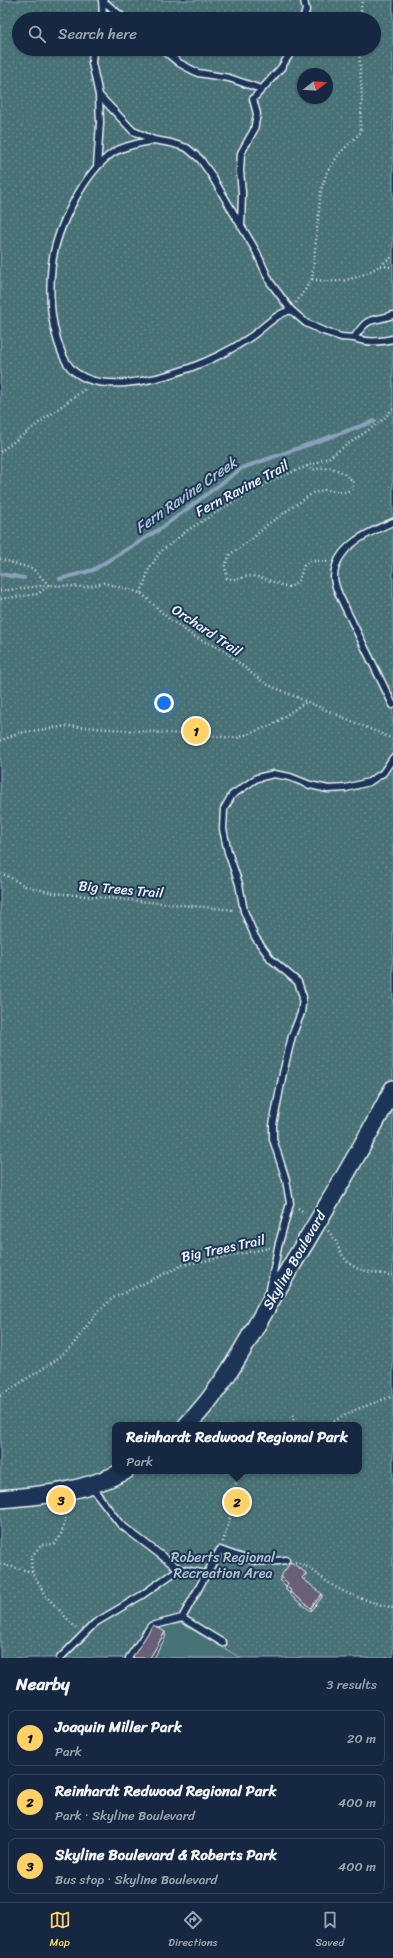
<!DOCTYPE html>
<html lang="en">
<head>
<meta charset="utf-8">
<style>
  body { margin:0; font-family:Sriracha,sans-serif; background:#1f3048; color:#f1f3f6 }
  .compass { position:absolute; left:297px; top:68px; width:36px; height:36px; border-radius:50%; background:#162841; box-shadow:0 1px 3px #0004; rotate:73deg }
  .you { position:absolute; left:164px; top:703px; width:14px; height:14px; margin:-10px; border:3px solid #fff; border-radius:50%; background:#1a73e8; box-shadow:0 0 0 6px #1a73e833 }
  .badge { display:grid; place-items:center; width:26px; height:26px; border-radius:50%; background:#ffd166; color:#111; font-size:13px; font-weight:700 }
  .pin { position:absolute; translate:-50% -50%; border:2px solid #fff; box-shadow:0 1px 4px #0006 }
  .popup { position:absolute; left:112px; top:1422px; width:250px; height:52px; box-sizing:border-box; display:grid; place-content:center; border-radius:8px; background:#162841; filter:drop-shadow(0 1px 3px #0005); font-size:13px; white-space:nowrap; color:#9ea6b1 }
  .popup b { font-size:15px; color:#f1f3f6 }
  .popup::after { content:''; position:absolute; left:50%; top:100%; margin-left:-8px; border:8px solid transparent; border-top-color:#162841 }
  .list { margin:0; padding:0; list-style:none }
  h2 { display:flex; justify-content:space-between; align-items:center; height:52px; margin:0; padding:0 16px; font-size:17px }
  h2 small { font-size:13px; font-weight:400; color:#9ea6b1 }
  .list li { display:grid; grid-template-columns:26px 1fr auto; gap:12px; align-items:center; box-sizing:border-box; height:56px; margin:0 8px 8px; padding:0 8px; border:1px solid #35445a; border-radius:8px }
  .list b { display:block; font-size:15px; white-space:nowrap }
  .list p { margin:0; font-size:13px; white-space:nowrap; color:#9ea6b1 }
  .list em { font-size:13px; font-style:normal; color:#9ea6b1 }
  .icon { flex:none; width:22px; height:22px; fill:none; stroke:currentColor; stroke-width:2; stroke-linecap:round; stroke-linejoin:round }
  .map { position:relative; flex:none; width:393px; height:1658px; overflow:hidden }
  .search { position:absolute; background:#162841; box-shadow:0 1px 3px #0004; left:12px; right:12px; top:12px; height:44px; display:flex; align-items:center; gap:10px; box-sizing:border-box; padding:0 14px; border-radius:22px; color:#9ea6b1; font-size:15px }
  .sheet { height:244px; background:#162841 }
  nav { display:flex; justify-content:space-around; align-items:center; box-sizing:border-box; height:56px; border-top:1px solid #35445a; background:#162841; font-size:11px; color:#9ea6b1 }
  nav a { display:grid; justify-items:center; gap:2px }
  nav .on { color:#ffd166 }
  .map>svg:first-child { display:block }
  .green { fill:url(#green-dots); stroke:#98b2b7; fill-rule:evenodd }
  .pitch { fill:#497276; stroke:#98b2b7 }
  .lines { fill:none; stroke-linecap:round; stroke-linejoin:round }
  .stream { stroke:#89a2ba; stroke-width:4 }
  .lane-casing { stroke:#e8f1f8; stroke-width:9 }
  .secondary-casing { stroke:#e8f1f8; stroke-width:20 }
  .path { stroke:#e8f1f8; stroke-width:2.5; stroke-dasharray:1 3; stroke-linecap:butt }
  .lane { stroke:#1d3557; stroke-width:6 }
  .secondary { stroke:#1d3557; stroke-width:17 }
  .wall { fill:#595365; stroke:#e8f1f8 }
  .shaded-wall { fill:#484453; stroke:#e8f1f8 }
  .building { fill:#676176; stroke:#e8f1f8 }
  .labels { text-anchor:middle; stroke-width:4; stroke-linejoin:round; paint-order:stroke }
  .street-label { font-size:14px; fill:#e8f1f8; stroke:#1d3557 }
  .park-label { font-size:14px; fill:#b0c5ca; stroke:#1d3557 }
  .water-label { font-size:15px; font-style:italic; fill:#b0c3d4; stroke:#1d3557 }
</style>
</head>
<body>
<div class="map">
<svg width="393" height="1658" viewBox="0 0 393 1658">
  <defs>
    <pattern id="green-dots" width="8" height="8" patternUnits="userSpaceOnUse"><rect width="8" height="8" fill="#497276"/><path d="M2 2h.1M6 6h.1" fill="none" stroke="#63878a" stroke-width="1.8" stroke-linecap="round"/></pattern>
  </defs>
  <rect width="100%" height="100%" fill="#1d3557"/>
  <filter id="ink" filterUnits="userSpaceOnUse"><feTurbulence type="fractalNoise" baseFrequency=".025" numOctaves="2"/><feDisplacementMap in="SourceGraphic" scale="8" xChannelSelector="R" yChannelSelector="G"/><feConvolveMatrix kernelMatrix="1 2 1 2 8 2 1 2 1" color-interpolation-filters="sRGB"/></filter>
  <g filter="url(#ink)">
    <path class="green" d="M0 0H393V1658H0ZM19 19H374V49H19ZM303 74H327V98H303ZM115 1425H359V1471H115Z"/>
    <path class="pitch" d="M181 1623 241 1658H133L150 1629Z"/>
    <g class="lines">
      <path class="stream" d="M0 574 24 578
        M60 579 93 570 160 529 242 468 375 421"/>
      <g class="lane-casing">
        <path id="lane" d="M102 0 125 19
          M102 19 103 14 102 0
          M303 19 306 10 304 0
          M93 49 92 63 99 95 133 131 154 140 171 143 187 148 200 159 210 173 256 251 270 282 291 310 306 323 323 331 341 337 354 338
          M162 49 179 63 198 73 229 78 261 89
          M154 140C141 143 126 145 114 152 84 172 56 229 52 264 49 289 50 315 57 339 61 352 66 367 78 374 91 383 110 384 125 383 166 380 215 361 249 338 263 329 275 314 291 310
          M97 167 100 123 99 95
          M241 226 242 193 240 171 241 153 254 130 257 114 253 99 281 68 293 49
          M393 315C370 323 370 314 354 338 367 343 380 342 393 339
          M393 522C369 532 335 546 334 577 334 583 337 590 339 595L393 705
          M270 1289 278 1247 290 1203 286 1180 273 1139V1125L283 1073 292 1036 301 1013 303 997 298 982 271 959 255 937 244 911 239 884 228 852 223 829 224 809 232 795 257 778 274 774 290 777 310 785 328 789 346 788 369 782 383 773 393 758
          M91 1486 120 1524 179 1569 207 1574
          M182 1618 223 1643
          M60 1658 95 1623 142 1595 179 1569
          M129 1658 151 1626 182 1618 220 1550C246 1560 259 1564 286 1560"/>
      </g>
      <g class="secondary-casing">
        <path id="secondary" d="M187 1425C227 1385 252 1331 281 1283 319 1219 359 1155 393 1089
          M0 1499C47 1495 82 1492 125 1471"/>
      </g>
      <path class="path" d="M360 19 362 0
        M381 266 393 267
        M312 279C343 286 368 276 393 256
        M296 303 312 279 321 190 327 172 339 154 360 133 362 98 359 49
        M0 452 86 388
        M307 466 312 470C334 465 336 468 353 481V489L345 492 325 490 313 493 268 524 252 539 230 554 225 566 227 578C242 582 240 576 252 576 264 577 278 585 290 587 311 577 290 556 328 562
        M0 559 33 569 49 585 38 594 0 599
        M0 591 49 585 85 587 104 583 141 593 169 619 195 637 223 650 264 683 393 739
        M141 593 149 569 160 552 188 530 235 501 277 478 328 458 380 422 393 409
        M0 741 18 733 68 726 237 738 272 725 304 703H307
        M0 874 6 875 25 886 54 893 235 910
        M298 1208 307 1214
        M328 1231C337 1239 338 1251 346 1260 358 1274 377 1271 393 1276
        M0 1396 53 1362 72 1346 98 1311 113 1298 183 1265 270 1248
        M293 1415 294 1425
        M327 1425 355 1410 393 1396
        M64 1506C68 1520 63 1532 55 1544L41 1545 31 1557 32 1572 45 1595 77 1629
        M223 1542 230 1517V1496L238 1479 247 1471
        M295 1562C309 1565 317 1575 329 1583 348 1596 372 1602 393 1608
        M0 1564 32 1572
        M162 1658V1657"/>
      <use href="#lane" class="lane"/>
      <use href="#secondary" class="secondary"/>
    </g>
    <path class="wall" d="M280 1577H306L304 1580 322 1597 311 1611 290 1595V1593L286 1590V1586L280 1580Z"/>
    <path class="shaded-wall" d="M306 1573V1577L302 1582V1578Z
      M322 1594V1597L311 1611V1608Z
      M165 1632V1638L154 1658H150Z"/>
    <path class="building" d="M291 1562 306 1573 302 1578 322 1594 311 1608 290 1592 291 1590 286 1587 288 1583 280 1577Z
      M153 1625 165 1632 150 1658H132Z"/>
  </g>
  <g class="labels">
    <g class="street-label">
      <text transform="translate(242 488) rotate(-28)" y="5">Fern Ravine Trail</text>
      <text transform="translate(207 630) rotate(34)" y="5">Orchard Trail</text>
      <text transform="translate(121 889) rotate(5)" y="5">Big Trees Trail</text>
      <text transform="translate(223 1248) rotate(-12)" y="5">Big Trees Trail</text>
      <text transform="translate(294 1260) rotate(-60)" y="5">Skyline Boulevard</text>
    </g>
    <g class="park-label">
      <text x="223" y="1562">Roberts Regional<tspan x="223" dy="16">Recreation Area</tspan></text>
    </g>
    <g class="water-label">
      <text transform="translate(186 495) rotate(-35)" y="5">Fern Ravine Creek</text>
    </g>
  </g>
</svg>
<svg class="compass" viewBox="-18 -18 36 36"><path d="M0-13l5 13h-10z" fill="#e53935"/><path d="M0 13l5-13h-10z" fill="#9ea6b1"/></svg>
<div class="you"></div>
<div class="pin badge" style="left:196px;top:731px">1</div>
<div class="pin badge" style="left:237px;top:1502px">2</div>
<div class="popup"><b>Reinhardt Redwood Regional Park</b>Park</div>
<div class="pin badge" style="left:61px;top:1500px">3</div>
<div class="search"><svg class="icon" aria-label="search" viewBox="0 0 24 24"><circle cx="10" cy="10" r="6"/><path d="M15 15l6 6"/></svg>Search here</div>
</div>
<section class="sheet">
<h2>Nearby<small>3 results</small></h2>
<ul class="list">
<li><span class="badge">1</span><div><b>Joaquin Miller Park</b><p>Park</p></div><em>20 m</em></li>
<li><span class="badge">2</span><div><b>Reinhardt Redwood Regional Park</b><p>Park · Skyline Boulevard</p></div><em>400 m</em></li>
<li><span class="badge">3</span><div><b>Skyline Boulevard &amp; Roberts Park</b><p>Bus stop · Skyline Boulevard</p></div><em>400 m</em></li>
</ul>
</section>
<nav>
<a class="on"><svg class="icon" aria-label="map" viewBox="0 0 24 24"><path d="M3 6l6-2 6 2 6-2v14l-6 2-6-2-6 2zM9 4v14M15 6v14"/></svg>Map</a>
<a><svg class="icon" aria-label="directions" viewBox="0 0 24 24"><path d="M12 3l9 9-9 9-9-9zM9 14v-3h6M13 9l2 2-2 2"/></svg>Directions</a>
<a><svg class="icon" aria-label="saved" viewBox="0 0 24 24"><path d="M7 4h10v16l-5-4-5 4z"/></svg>Saved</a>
</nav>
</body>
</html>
